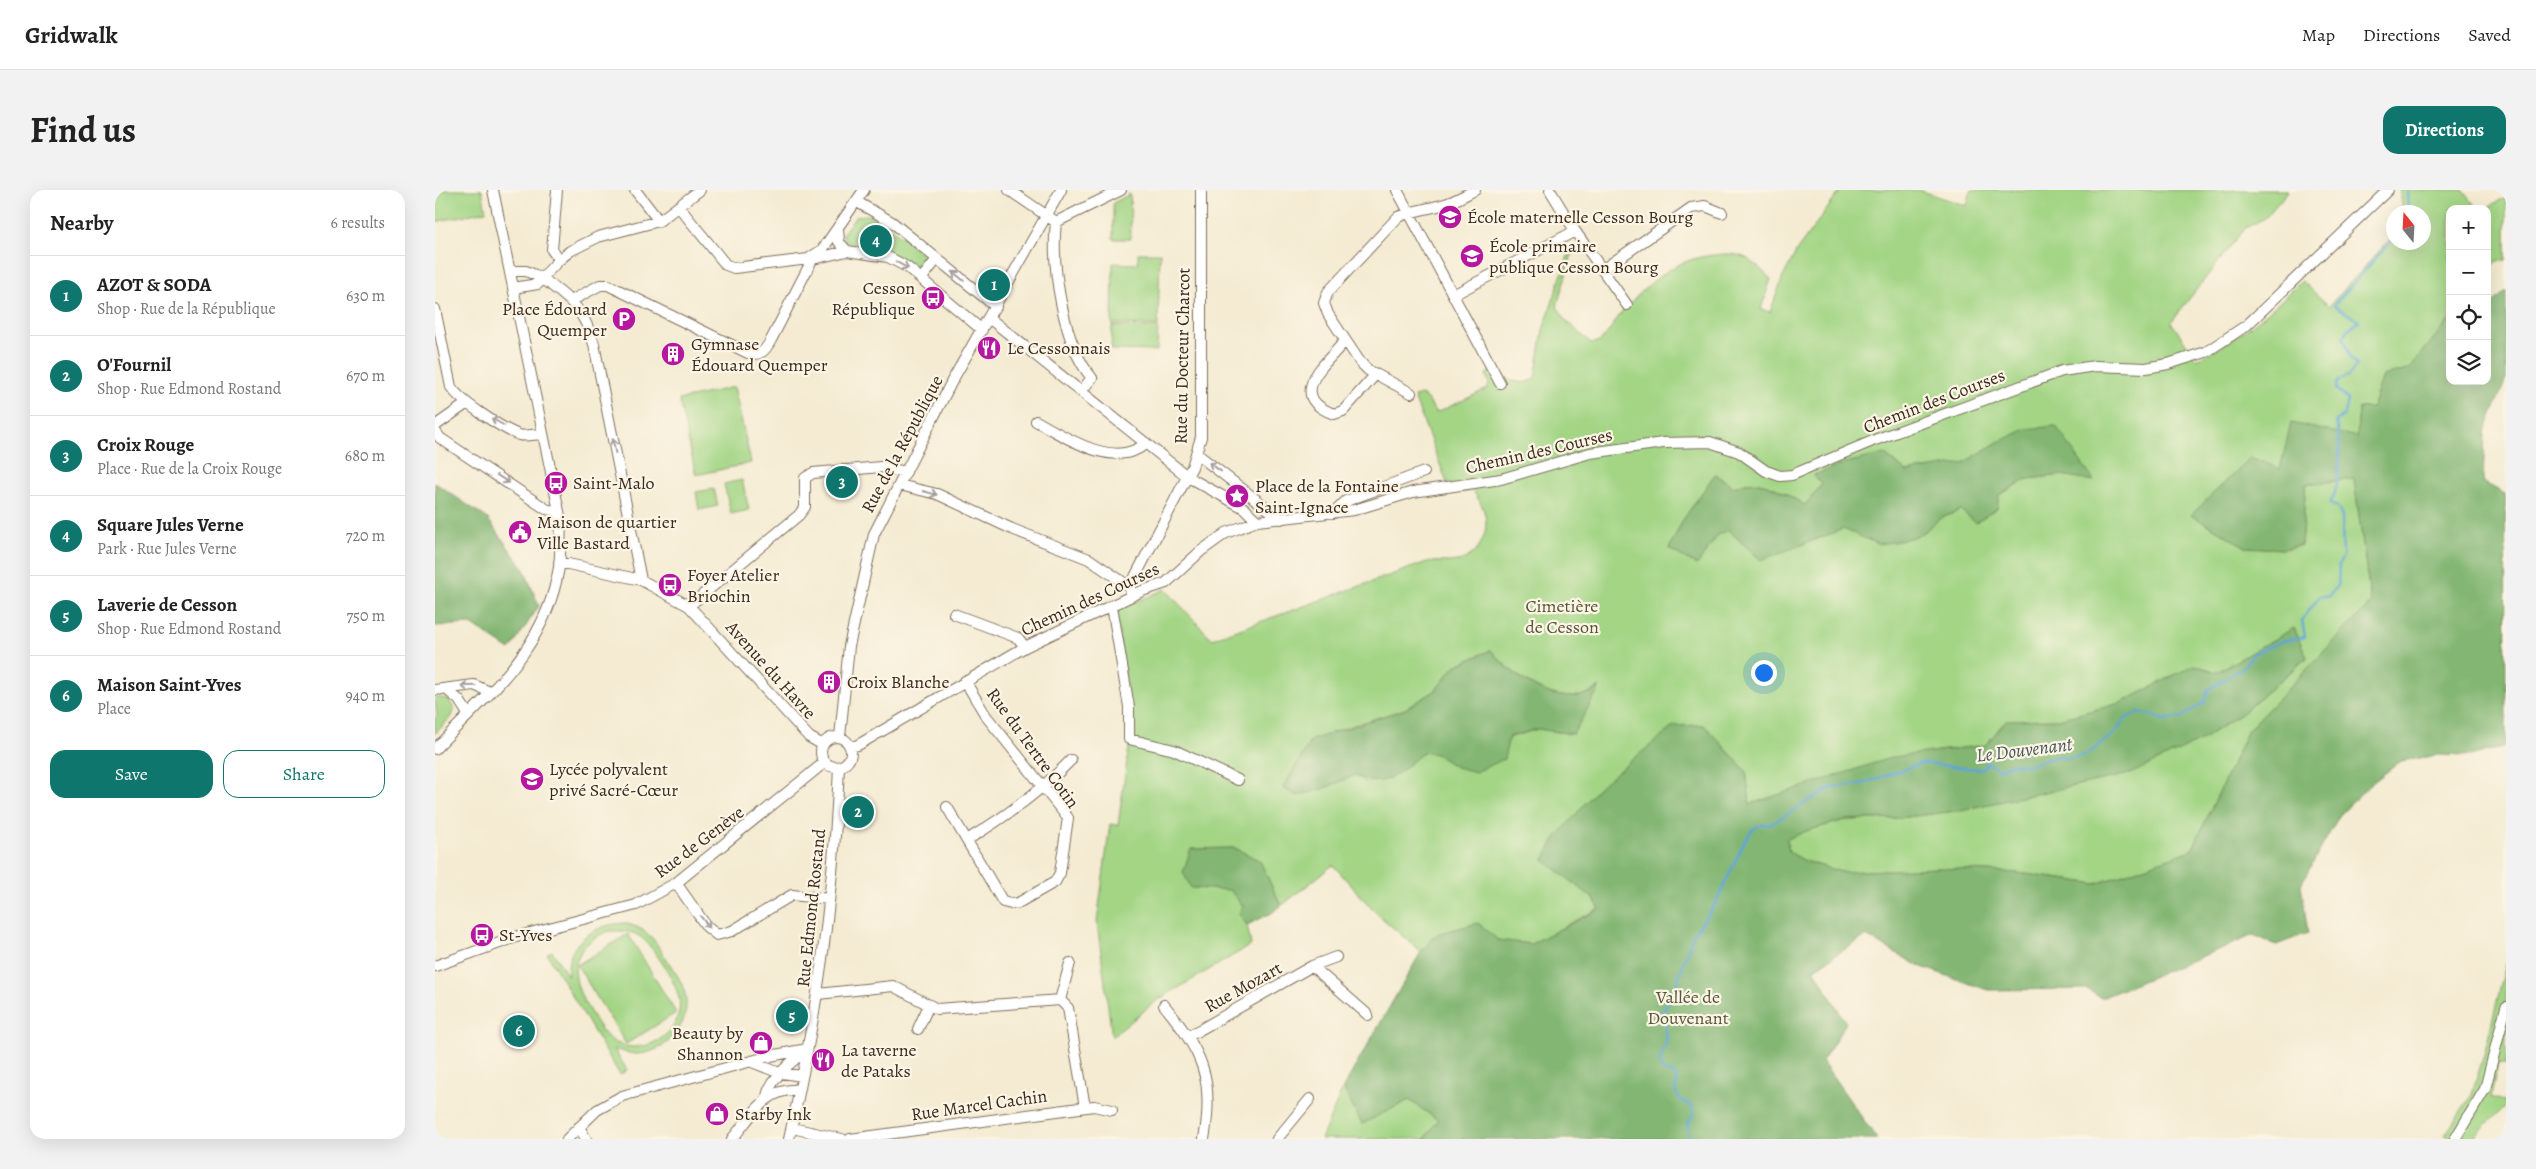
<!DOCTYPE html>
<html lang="en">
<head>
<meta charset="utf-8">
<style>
  body { margin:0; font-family:Alegreya,serif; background:#f2f2f2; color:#222 }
  .controls { position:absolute; right:15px; top:15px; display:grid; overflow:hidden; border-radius:10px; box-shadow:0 5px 20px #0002 }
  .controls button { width:45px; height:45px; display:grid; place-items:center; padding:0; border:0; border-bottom:1px solid #e0e0e0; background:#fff; color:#222; font:25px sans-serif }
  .compass { position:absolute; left:1951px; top:15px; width:45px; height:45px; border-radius:50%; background:#fff; box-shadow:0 5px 20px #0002; rotate:342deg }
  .you { position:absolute; left:1328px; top:482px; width:18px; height:18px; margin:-12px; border:4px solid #fff; border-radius:50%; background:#1a73e8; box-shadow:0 0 0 8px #1a73e833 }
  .badge { display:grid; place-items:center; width:32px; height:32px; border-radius:50%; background:#0f766e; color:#fff; font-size:16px; font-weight:700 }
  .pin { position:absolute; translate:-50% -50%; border:2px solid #fff; box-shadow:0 1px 5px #0006 }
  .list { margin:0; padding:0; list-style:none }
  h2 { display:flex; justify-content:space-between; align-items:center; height:65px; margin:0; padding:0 20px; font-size:21px }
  h2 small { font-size:16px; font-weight:400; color:#767676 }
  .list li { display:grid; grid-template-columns:32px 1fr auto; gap:15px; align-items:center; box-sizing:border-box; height:80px; padding:0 20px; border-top:1px solid #e0e0e0 }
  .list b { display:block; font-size:19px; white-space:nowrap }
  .list p { margin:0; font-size:16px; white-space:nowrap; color:#767676 }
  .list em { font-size:16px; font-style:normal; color:#767676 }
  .actions { display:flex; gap:10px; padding:15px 20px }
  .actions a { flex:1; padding:11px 0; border:1px solid #0f766e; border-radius:15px; text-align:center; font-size:18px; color:#0f766e }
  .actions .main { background:#0f766e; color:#fff }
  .icon { flex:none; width:28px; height:28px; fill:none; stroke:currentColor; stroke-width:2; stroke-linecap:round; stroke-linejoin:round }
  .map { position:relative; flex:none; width:2071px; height:949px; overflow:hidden; border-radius:15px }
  header { display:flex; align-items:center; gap:30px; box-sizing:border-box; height:70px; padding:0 25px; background:#fff; border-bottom:1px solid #e0e0e0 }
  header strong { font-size:24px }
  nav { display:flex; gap:28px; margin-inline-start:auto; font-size:18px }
  .intro { display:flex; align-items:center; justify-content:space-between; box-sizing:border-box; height:120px; padding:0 30px }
  h1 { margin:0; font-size:35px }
  .button { padding:12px 22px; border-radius:15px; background:#0f766e; color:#fff; font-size:18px; font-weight:700 }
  main { display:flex; gap:30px; padding:0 30px }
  aside { flex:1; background:#fff; border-radius:15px; box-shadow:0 5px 20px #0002 }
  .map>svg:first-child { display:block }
  .green { fill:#a3d585; stroke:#6f8052; fill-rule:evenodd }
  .forest { fill:#82b672; stroke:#5e7048 }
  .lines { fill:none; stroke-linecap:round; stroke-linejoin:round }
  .stream { stroke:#5fa5d5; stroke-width:2.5 }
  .minor-casing { stroke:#7c6e5d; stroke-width:12 }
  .minor { stroke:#fff; stroke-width:10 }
  .oneway { stroke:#a79f9a }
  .labels { text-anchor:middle; stroke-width:4.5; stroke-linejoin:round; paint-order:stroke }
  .poi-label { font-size:18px; fill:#3b2a1e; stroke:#fcf5e5; text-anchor:start }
  .street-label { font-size:18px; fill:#3b2a1e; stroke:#fcf5e5 }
  .park-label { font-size:18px; fill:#555538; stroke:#fcf5e5 }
  .water-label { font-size:19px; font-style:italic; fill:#48555e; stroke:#fcf5e5 }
</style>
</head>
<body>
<header>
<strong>Gridwalk</strong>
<nav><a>Map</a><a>Directions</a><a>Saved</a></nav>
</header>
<div class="intro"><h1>Find us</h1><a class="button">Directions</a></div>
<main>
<aside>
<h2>Nearby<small>6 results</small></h2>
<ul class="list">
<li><span class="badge">1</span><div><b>AZOT &amp; SODA</b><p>Shop · Rue de la République</p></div><em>630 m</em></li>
<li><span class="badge">2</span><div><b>O'Fournil</b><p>Shop · Rue Edmond Rostand</p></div><em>670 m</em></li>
<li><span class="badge">3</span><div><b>Croix Rouge</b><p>Place · Rue de la Croix Rouge</p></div><em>680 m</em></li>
<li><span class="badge">4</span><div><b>Square Jules Verne</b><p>Park · Rue Jules Verne</p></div><em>720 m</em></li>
<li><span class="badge">5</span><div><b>Laverie de Cesson</b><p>Shop · Rue Edmond Rostand</p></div><em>750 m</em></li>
<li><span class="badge">6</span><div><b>Maison Saint-Yves</b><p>Place</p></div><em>940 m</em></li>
</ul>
<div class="actions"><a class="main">Save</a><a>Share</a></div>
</aside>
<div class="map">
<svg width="2071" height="949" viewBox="0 0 2071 949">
  <rect width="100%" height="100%" fill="#fcf5e5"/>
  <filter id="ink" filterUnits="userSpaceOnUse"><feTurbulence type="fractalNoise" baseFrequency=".02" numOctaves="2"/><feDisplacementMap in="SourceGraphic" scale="10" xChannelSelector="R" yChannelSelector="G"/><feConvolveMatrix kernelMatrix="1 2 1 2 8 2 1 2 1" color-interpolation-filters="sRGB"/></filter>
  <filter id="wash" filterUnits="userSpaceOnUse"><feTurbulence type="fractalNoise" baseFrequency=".0096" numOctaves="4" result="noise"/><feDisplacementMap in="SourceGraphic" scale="20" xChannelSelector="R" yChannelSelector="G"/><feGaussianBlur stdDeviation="1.12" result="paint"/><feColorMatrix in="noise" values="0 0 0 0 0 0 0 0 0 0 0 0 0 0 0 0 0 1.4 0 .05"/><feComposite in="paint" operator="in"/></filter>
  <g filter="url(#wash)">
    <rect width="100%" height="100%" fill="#f4ebd2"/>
    <path class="green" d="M0 0H47L51 21 0 32Z
      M1406 0H1484L1532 16 1536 0H1854L1830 28 1810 38 1736 132 1762 169C1803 151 1834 122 1867 91L1894 116 1958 46V52H1988V22H1968L1965 0H2028L2043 19H2015V129L1973 180 1948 186 1937 218H1924L1922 247 1845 280 1816 268 1757 325 1811 357 1849 359 1866 355 1871 294 1919 289 1936 414 1813 540 1757 660 1661 694 1583 683 1503 678 1406 682 1370 671 1354 662 1352 649 1374 640 1411 630 1463 628 1521 621 1695 583 1767 550 1808 522 1872 468 1859 438 1782 482 1759 475 1686 513 1624 529 1571 530 1551 555 1502 561 1315 615 1311 581 1269 535 1239 536 1110 670 1158 708 1165 718 1096 754 1002 744 986 762 939 721 898 675 846 716 825 671 800 658 756 659 776 699H794L809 717 804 724 812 735 816 755 721 811 677 847 662 732 675 634 683 635 697 535 681 421 730 399 777 449 992 372C1002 371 1013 373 1023 371 1044 367 1056 341 1049 321 1047 314 1042 307 1038 301L1016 303 979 207 987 205 993 210 1001 223 1052 199 1054 194 1051 184 1061 178C1070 190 1086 197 1100 189L1108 140 1134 63 1137 64 1122 116 1130 130 1156 153 1165 152C1175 142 1180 129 1190 119 1216 91 1239 69 1279 65 1287 64 1298 63 1306 66 1316 68 1328 82 1336 89L1326 119 1335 122 1348 87 1362 60ZM1563 252 1658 290 1627 285 1592 289 1564 305 1504 329 1487 344 1425 345 1408 339 1356 359 1293 339 1283 345 1262 374 1234 359 1248 330 1280 284 1299 297C1325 284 1347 302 1370 315L1387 294 1379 285 1449 264 1472 282 1529 273ZM1056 460C1079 487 1127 524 1163 498L1138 544 1103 539 1073 548 1021 577 1001 564 988 562 968 579 932 593 921 585 887 599 862 606 897 542 970 519 1000 501 1020 476Z
      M695 4 696 49H678V13Z
      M2071 7V70L2061 71 2052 82V19H2049Z
      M434 25 471 49 495 72 488 79 449 60 409 52 408 43 421 26Z
      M703 63H725L723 135 677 134 678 73 703 74Z
      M677 136 723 137 722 161 676 160Z
      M299 197 316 273 261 285 244 210Z
      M307 290 314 320 296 324 289 294Z
      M279 299 283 316 264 320 261 302Z
      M0 507 13 509 19 519 15 528 0 544V528L2 526Z
      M188 733C212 738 218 747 230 767 238 779 247 790 250 804 257 834 232 863 202 864 194 864 186 861 179 859L192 880 185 885 112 764 117 761 133 786C130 753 159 735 188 733ZM174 741C184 741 195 740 204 746 217 754 242 793 244 809 246 818 243 830 237 838 223 857 193 864 174 848 165 840 160 830 154 820 133 787 134 756 174 741Z
      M193 744 241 823 191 854 142 775Z
      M2071 774V874L2063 873 2056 907 2071 912V916L2036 949H2019L2010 945 2036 906 2049 865Z
      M908 898 927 934 974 910 1003 930 990 949H886Z"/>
    <path class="forest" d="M2071 101V189L2050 242 2048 292 2070 304 2071 556 2035 566 2003 565 1966 571 1933 596 1904 626 1866 694 1873 743 1841 755 1819 745 1666 808 1651 799 1553 800 1484 776 1431 746 1379 779 1411 833 1387 871 1442 949H990L1003 930 974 910 927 934 908 898 986 762 1002 744 1043 733 1063 750 1096 754 1165 719 1158 708 1109 670 1120 649 1164 597 1239 536 1269 535 1311 581 1315 614 1458 567 1551 555 1571 530 1624 529 1686 513 1759 475 1782 482 1859 438 1872 467 1808 522 1767 550 1695 584 1521 621 1463 628 1411 630 1374 640 1352 649 1354 662 1370 671 1406 682 1503 678 1583 683 1661 694 1757 660 1813 540 1936 413 1919 289 1871 294 1866 355 1849 359 1811 357 1756 325 1816 267 1845 279 1856 233 1922 247 1924 218H1937L1948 186 1973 180 2015 129V191H2052V118Z
      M1621 236 1659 291 1627 285 1592 289 1564 305 1562 318 1540 333 1526 320 1504 329 1487 344 1465 351 1443 354 1408 339 1326 370 1293 340 1283 345 1262 375 1234 359 1248 330 1280 284 1299 297C1326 284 1346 302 1370 315L1387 294 1379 285 1414 272 1449 264 1472 282 1529 273 1563 252 1591 239Z
      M0 293 52 328 89 379 104 416 75 460 36 434 0 436Z
      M1056 460C1080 489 1127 524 1165 497L1138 544 1103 539 1074 547 1069 569 1041 582 1021 577 1001 564 988 562C967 580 948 603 921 585L887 599 862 606 848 598 876 550 970 519 1000 501 1020 476Z
      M800 658 825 671 846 716 835 724 812 735 804 724 808 716 795 700 756 698 748 682 756 659Z"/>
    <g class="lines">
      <path class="stream" d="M1972 0 1973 22
        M1255 949 1252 935 1259 924 1256 915 1245 910 1240 901 1242 892 1240 885 1227 880 1224 873 1232 848 1227 821 1237 807 1258 745 1281 713 1310 650 1318 639 1325 635 1336 634 1388 602 1400 597 1427 594 1487 573 1539 579 1548 578 1552 573 1564 579 1579 574 1592 575 1626 566 1630 569 1651 565 1680 543 1690 529 1702 523 1715 524 1728 530 1747 527 1770 512 1773 499C1785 495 1795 482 1805 481L1818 464 1847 451 1870 447 1867 430 1885 406 1893 407 1903 396 1904 374 1908 367 1907 326 1903 318 1895 313C1907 296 1905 252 1901 232L1910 224 1913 210 1901 199C1902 188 1906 190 1914 185 1917 183 1919 178 1922 175L1916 169 1908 147 1912 140 1924 131 1899 115 1958 49"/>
    </g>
  </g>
  <g filter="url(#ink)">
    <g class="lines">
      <g class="minor-casing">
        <path id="minor" d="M122 0 117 60 124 70
          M200 0 224 31
          M574 0 621 32 686 0
          M962 0 1065 193
          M1115 0 1140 41 1192 115
          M422 12 457 32 561 117
          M244 17 291 75 299 78 382 68 412 61
          M621 32C616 75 628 155 657 188L647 200
          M403 38 404 52 412 61 453 67 472 77 547 140
          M376 67 387 60 429 0
          M1167 80 1256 18 1270 16 1287 23
          M75 81H91L107 88 103 94 78 98
          M487 88 502 69
          M1018 105 1140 41
          M136 111 165 95H173L313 163C326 166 330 161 336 150L376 72V67
          M0 119 16 197C26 212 66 238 84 245 90 247 101 244 108 244
          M554 128 753 287 809 318 822 331
          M910 151C890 174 850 206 899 224L908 221 941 184
          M976 203 933 180 925 172 893 124 889 113 893 102 963 27C978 20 994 19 1010 14 1020 11 1030 5 1040 0
          M601 231C630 247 681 281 711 253
          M0 236 31 214
          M0 241 5 248 111 319 124 322
          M762 264 846 329
          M464 295 502 304 577 339 654 369 695 397
          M899 323 911 311 989 282
          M124 372 206 390 254 416 374 547 388 555
          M206 390 159 154C148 118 136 110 107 88L124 70 135 61 163 47 224 31 265 0
          M696 406 695 397 700 387 757 277 766 247V0
          M254 416 364 325 370 317V288L378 283 446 277 471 282
          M677 416 694 517V549L739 560 803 590
          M519 424 583 448 590 457
          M11 499 24 510 33 524
          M0 500 39 495 55 502
          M405 547 414 456 439 344 517 191 626 0
          M386 562a15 15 0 1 1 30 0a15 15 0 1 1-30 0Z
          M415 557 423 555 590 457 707 401 731 393 766 361 791 343 822 331 919 320 978 302 1066 289 1155 263 1228 253 1275 252 1304 262 1331 281 1345 286 1357 285 1440 250 1627 181 1660 176 1711 178 1733 174 1771 162 1812 135 1953 0
          M0 559C55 502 111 459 124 377 126 362 125 346 126 331L58 0
          M512 617 568 712 576 714 583 713 620 692 625 683 633 628 551 526 530 491
          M532 650C570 627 605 602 636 570
          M241 693 272 737 282 745 297 741 357 705 394 709
          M0 776 84 746 201 715 241 693 390 572
          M877 776 933 825
          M383 804 458 796 502 819 625 810 633 818 650 917
          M625 810 635 773
          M729 815C767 862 780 888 769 949
          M483 839 494 815
          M754 846 877 776 901 767
          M317 872 342 882 366 886
          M332 907C334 890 357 871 370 861
          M144 937 151 949
          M357 938 407 949
          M132 949 162 920 187 906 335 866 372 859
          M297 949C316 927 331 897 364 900
          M354 949C382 827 399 702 404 577
          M415 949 659 916 677 920
          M842 949 875 909
          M2020 949 2050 899 2071 817"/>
      </g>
      <use href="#minor" class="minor"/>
    </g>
    <defs><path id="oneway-shaft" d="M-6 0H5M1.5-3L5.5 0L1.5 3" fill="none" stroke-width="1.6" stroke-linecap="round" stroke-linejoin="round" transform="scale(1.25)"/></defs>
    <g class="oneway">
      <use href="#oneway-shaft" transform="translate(467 75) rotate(29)"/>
      <use href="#oneway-shaft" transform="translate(523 86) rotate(-141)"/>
      <use href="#oneway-shaft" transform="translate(63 232) rotate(-150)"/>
      <use href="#oneway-shaft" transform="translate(179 256) rotate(-101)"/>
      <use href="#oneway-shaft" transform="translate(780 277) rotate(-144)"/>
      <use href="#oneway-shaft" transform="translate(68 289) rotate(33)"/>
      <use href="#oneway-shaft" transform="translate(495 303) rotate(15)"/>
      <use href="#oneway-shaft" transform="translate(33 496) rotate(179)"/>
      <use href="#oneway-shaft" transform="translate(270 732) rotate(52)"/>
    </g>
  </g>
  <defs>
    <g id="school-disc" transform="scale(1.25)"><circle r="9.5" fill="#b5179e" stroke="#fcf5e5"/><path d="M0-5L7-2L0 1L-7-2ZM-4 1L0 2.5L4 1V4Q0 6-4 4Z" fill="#fff"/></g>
    <g id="bus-disc" transform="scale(1.25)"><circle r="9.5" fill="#b5179e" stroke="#fcf5e5"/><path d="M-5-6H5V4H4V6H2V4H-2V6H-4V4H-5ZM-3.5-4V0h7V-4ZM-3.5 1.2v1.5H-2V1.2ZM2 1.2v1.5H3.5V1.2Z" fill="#fff"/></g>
    <g id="parking-disc" transform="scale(1.25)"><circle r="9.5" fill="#b5179e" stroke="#fcf5e5"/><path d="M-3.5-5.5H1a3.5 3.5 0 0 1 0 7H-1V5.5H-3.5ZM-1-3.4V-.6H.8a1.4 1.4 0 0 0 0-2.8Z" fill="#fff"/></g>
    <g id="restaurant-disc" transform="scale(1.25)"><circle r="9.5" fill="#b5179e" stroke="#fcf5e5"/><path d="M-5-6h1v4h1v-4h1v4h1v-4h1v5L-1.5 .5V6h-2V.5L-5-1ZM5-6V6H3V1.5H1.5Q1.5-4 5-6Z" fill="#fff"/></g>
    <g id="building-disc" transform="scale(1.25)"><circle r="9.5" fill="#b5179e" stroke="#fcf5e5"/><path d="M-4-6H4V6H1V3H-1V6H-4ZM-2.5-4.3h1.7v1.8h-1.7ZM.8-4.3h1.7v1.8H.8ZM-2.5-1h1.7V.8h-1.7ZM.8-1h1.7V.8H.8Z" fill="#fff"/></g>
    <g id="sight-disc" transform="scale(1.25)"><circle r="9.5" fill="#b5179e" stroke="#fcf5e5"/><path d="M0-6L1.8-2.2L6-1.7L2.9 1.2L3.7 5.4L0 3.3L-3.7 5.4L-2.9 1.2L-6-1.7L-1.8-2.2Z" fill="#fff"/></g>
    <g id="civic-disc" transform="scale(1.25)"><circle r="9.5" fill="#b5179e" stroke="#fcf5e5"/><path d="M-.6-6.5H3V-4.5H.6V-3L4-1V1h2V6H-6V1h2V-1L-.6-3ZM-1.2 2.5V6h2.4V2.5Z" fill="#fff"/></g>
    <g id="shop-disc" transform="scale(1.25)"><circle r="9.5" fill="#b5179e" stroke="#fcf5e5"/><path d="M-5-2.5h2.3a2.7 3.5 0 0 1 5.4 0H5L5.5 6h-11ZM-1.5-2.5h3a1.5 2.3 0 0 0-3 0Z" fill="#fff"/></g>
  </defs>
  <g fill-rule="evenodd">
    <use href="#school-disc" x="1015" y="27"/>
    <use href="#school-disc" x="1037" y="66"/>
    <use href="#bus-disc" x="498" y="108"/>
    <use href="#parking-disc" x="189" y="129"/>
    <use href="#restaurant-disc" x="554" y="158"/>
    <use href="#building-disc" x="238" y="164"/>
    <use href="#bus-disc" x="121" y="293"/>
    <use href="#sight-disc" x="802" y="306"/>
    <use href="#civic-disc" x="85" y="342"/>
    <use href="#bus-disc" x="235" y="395"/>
    <use href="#building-disc" x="394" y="492"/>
    <use href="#school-disc" x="97" y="589"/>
    <use href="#bus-disc" x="47" y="745"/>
    <use href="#shop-disc" x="326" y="853"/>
    <use href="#restaurant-disc" x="388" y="870"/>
    <use href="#shop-disc" x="282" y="924"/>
  </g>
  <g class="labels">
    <g class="poi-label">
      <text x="1032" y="33">École maternelle Cesson Bourg</text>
      <text x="1054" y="62">École primaire<tspan x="1054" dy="21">publique Cesson Bourg</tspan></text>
      <text x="480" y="104" text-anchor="end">Cesson<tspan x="480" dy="21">République</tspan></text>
      <text x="172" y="125" text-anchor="end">Place Édouard<tspan x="172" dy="21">Quemper</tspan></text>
      <text x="256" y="160">Gymnase<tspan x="256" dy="21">Édouard Quemper</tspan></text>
      <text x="572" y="164">Le Cessonnais</text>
      <text x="138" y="299">Saint-Malo</text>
      <text x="820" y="302">Place de la Fontaine<tspan x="820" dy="21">Saint-Ignace</tspan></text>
      <text x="102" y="338">Maison de quartier<tspan x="102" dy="21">Ville Bastard</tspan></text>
      <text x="252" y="391">Foyer Atelier<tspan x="252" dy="21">Briochin</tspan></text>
      <text x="412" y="498">Croix Blanche</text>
      <text x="114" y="585">Lycée polyvalent<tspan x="114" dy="21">privé Sacré-Cœur</tspan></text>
      <text x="64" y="751">St-Yves</text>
      <text x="308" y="849" text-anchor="end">Beauty by<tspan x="308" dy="21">Shannon</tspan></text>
      <text x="406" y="866">La taverne<tspan x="406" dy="21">de Pataks</tspan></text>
      <text x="300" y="930">Starby Ink</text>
    </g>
    <g class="street-label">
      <text transform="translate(747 166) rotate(-89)" y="6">Rue du Docteur Charcot</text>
      <text transform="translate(1499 211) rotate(-21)" y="6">Chemin des Courses</text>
      <text transform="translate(467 254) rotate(-62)" y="6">Rue de la République</text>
      <text transform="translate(1104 261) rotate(-13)" y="6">Chemin des Courses</text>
      <text transform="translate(655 409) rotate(-25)" y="6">Chemin des Courses</text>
      <text transform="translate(336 480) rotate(48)" y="6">Avenue du Havre</text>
      <text transform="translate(598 558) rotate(54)" y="6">Rue du Tertre Cotin</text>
      <text transform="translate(264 652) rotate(-37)" y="6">Rue de Genève</text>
      <text transform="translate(376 718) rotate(-84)" y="6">Rue Edmond Rostand</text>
      <text transform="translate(808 797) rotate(-29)" y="6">Rue Mozart</text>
      <text transform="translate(544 915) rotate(-8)" y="6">Rue Marcel Cachin</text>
    </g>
    <g class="park-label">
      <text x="1127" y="422">Cimetière<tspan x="1127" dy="21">de Cesson</tspan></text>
      <text x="1253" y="813">Vallée de<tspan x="1253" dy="21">Douvenant</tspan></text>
    </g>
    <g class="water-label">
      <text transform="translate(1589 559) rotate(-7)" y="7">Le Douvenant</text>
    </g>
  </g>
</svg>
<div class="controls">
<button>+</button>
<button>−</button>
<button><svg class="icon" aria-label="locate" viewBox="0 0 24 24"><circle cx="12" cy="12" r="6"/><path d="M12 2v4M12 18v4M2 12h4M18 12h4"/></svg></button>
<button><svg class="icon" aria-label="layers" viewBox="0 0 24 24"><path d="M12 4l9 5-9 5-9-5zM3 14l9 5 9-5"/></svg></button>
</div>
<svg class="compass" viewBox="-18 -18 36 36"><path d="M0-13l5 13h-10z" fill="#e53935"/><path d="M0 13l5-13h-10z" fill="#767676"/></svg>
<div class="you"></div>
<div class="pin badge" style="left:559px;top:95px">1</div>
<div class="pin badge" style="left:423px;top:622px">2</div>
<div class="pin badge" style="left:407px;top:292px">3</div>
<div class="pin badge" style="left:441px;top:51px">4</div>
<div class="pin badge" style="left:357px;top:826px">5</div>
<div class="pin badge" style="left:84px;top:841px">6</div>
</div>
</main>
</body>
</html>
